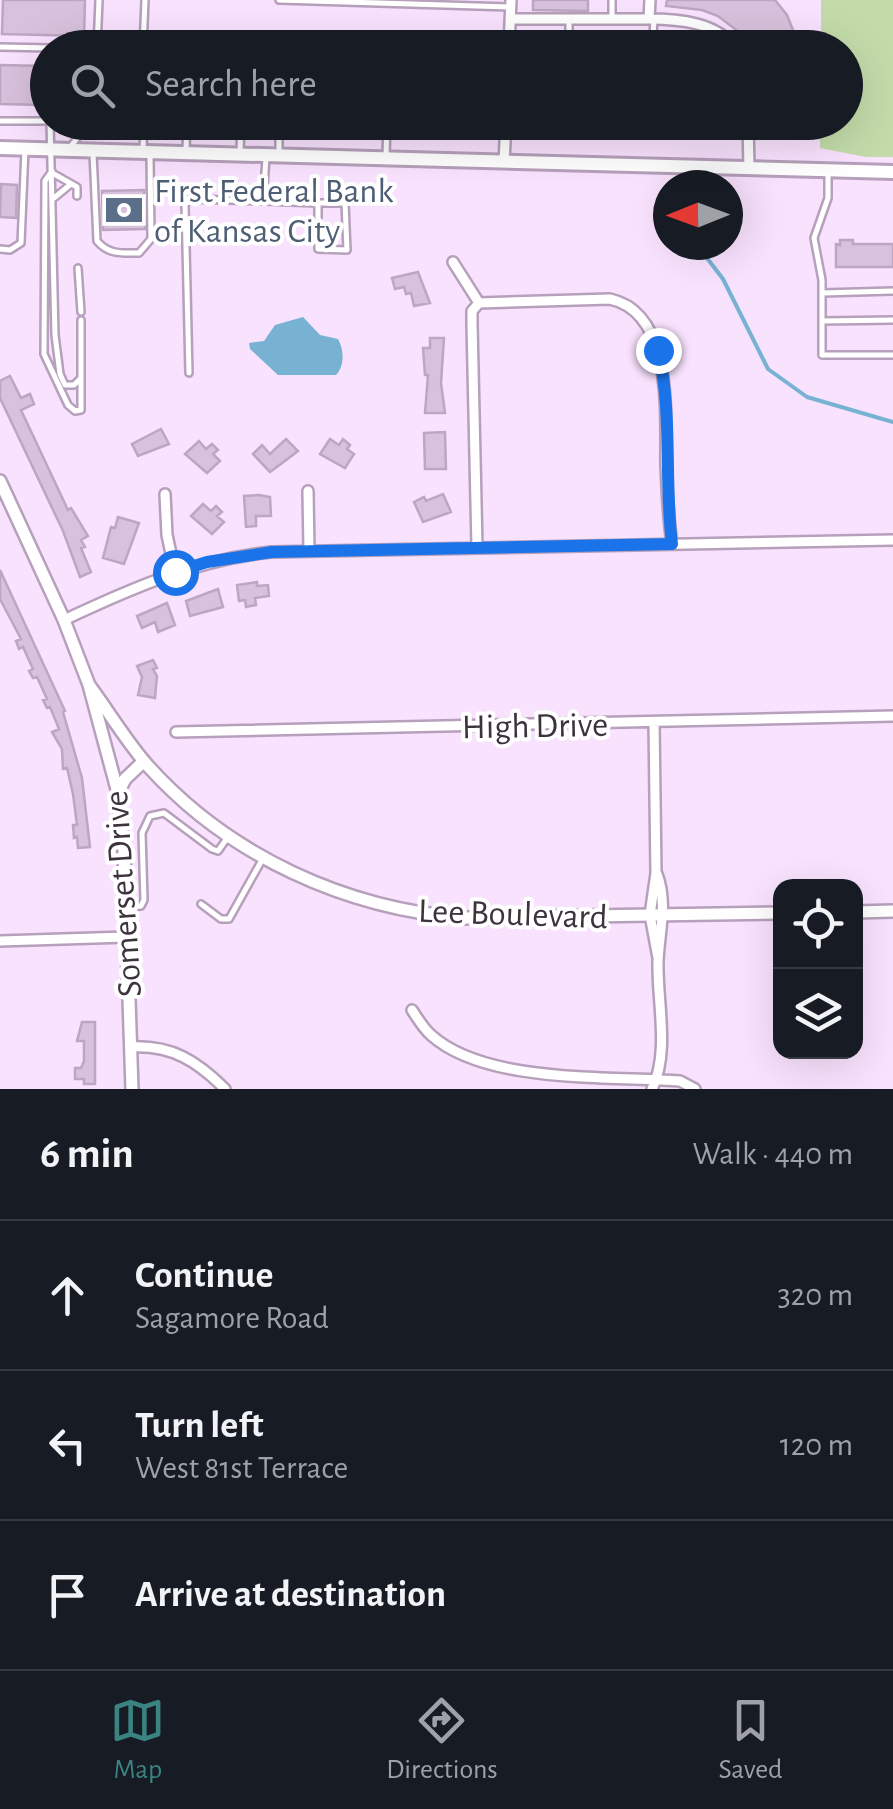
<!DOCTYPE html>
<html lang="en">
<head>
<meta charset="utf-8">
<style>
  body { margin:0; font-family:"Alegreya Sans",sans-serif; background:#242831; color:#f1f3f6 }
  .controls { position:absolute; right:30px; bottom:30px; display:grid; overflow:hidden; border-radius:20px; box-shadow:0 10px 40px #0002 }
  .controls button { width:90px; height:90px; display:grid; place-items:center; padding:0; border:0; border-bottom:2px solid #363941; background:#171b24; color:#f1f3f6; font:50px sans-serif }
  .compass { position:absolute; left:653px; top:170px; width:90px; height:90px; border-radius:50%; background:#171b24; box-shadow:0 10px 40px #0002; rotate:269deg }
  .stop { position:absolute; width:30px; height:30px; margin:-22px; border:8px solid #1a73e8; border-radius:50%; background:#fff }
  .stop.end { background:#1a73e8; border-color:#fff; box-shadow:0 2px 10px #0008 }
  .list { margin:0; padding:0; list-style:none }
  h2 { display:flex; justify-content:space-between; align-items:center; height:130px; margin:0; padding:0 40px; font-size:42px }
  h2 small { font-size:32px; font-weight:400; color:#9ea1a6 }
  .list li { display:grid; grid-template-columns:65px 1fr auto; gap:30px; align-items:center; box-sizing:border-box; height:150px; padding:0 40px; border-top:2px solid #363941 }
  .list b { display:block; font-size:38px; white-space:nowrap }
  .list p { margin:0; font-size:32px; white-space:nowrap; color:#9ea1a6 }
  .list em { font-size:32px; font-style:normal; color:#9ea1a6 }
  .icon { flex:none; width:55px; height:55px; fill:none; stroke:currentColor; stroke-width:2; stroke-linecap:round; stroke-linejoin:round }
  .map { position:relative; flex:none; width:893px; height:1089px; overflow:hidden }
  .search { position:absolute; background:#171b24; box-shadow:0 10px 40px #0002; left:30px; right:30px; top:30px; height:110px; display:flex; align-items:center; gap:25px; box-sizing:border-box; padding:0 35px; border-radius:55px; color:#9ea1a6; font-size:38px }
  .sheet { height:580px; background:#171b24 }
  nav { display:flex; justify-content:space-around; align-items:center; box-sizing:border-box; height:140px; border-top:2px solid #363941; background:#171b24; font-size:28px; color:#9ea1a6 }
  nav a { display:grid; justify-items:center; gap:5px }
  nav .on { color:#3b8381 }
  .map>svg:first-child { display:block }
  .green { fill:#c3dba9 }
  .water { fill:#78b2d3 }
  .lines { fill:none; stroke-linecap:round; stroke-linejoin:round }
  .stream { stroke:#78b2d3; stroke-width:4 }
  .building { fill:#d8c1dc; stroke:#bca6c1; stroke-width:2.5 }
  .service-casing { stroke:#b6a0bb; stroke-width:10 }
  .minor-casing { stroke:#b6a0bb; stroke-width:14 }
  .tertiary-casing { stroke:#b6a0bb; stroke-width:16 }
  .secondary-casing { stroke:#b6a0bb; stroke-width:18 }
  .service { stroke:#fff; stroke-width:5 }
  .minor { stroke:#fff; stroke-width:9 }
  .tertiary { stroke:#fff; stroke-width:11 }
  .secondary { stroke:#fff; stroke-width:12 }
  .route { stroke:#1a73e8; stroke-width:12 }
  .labels { text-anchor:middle; stroke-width:8; stroke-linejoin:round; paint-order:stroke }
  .service-label { font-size:35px; fill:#4e5e75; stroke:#fff; text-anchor:start }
  .street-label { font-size:35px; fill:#3c333d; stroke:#fff }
</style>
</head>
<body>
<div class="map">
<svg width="893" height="1089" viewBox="0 0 893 1089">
  <rect width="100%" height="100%" fill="#f9e2fe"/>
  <path class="green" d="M821 0H893V157H866L820 148V123L846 122V48L821 47Z"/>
  <path class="water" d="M303 317 320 335 338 339C344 349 345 366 336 375H278L250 349 249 343 264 341 275 325Z"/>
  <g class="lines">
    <path class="stream" d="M697 245 723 279 768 369 807 397 893 422"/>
  </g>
  <path class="building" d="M3 0H85L84 36 2 34Z
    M533 0H588V11L533 10Z
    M667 0H775L787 15 800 48H749L739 32 718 16 702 10 666 6Z
    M295 33 354 34V48H295Z
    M0 65 44 66 43 105 0 104Z
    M1 184 17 185 16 218 0 217Z
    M144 190 145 229 103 230 102 191Z
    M840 240H853V244H893V267H836V244L840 245Z
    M418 272 430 303 414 306 411 293 406 294 404 287 395 289 392 278Z
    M430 338H444L441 383 445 413H425L428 375H425L423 348H430Z
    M10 376 21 398 30 394 34 404 21 410 68 510 71 508 88 536 81 540 85 547 81 548 91 572 80 577 63 531 0 398V381Z
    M161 429 169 444 138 456 132 444Z
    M445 432 446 469H425L424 433Z
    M286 439 298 451 270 472 253 454 262 445 270 454Z
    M330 439 339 445 343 439 350 445 347 449 354 454 345 468 320 454Z
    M199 441 206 449 212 444 218 450 213 454 220 461 207 473 185 454Z
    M443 494 451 512 423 522 414 502 424 497 426 501Z
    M259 495 270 497 271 516H256V526L246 527 244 496Z
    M203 504 211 511 216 506 222 512 217 516 224 522 212 534 191 516Z
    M118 517 139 523 124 564 103 558 111 527 115 528Z
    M0 570 65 711 63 712 82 778 90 847 78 848 77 837 74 838 73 825H77L73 794 67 768 63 769 62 749 52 732 59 729 50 707 47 708 43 700 47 699 37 677 33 678 29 671 33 669 23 647 19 649 16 641 21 639 0 599Z
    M257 582V586L268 585 269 596 255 598 256 605 246 607 245 600 239 601 237 585Z
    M218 589 223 607 190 616 186 601Z
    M167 603 175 625 158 632 155 622 142 628 137 616Z
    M153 660 157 668 153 669 157 676 155 698 138 695 142 677 137 666Z
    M82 1022H95V1084H84V1079H75V1068H81L84 1061V1041H77Z"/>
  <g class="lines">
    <g class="service-casing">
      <path id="service" d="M279 0 510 7
        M569 19V34
        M612 19V0
        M653 36 654 19
        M0 47 52 48
        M97 48 99 0
        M143 48 145 0
        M197 48 200 35 243 36V48
        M0 121H48
        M50 122 55 335 60 374 65 385H74L80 379
        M279 122V154
        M71 146 82 132V122
        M143 149 144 122
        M186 149 187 122
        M240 152 241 122
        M93 153 97 241C109 255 122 253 139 253L151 239 150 154
        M386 156 387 122
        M52 171 45 181 44 354 68 405 75 411 81 410V320
        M54 174 77 187V196
        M54 198 71 184
        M263 201 318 203V249L347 250 345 203H318
        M0 249 10 250 21 243 25 149
        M78 268 81 312
        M822 293 893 291
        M893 320 822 321V355H893
        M822 321V280L814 238 828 198V172
        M189 373 185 205 190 199 263 201 266 158
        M201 904 221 919H229L262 860
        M129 907 141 906 144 900 142 833 150 816 164 813 212 849 218 851 228 837"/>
    </g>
    <g class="minor-casing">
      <path id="minor" d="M650 0 649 19C678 19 717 22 735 48
        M510 19H649
        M509 48 511 0
        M748 122 749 169
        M504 162 506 122
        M453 262 479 303
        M479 303 610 299C674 313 665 415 666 465 667 492 668 517 672 544
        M308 491 309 551
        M165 494 167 535 175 572
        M477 547 472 324V311L479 303
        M64 620C132 588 196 560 271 552L893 540
        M654 722 656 873 650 915 658 958
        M176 732 893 716
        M0 941 126 937
        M412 1010C418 1019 423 1028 431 1035 485 1084 610 1076 680 1081L695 1089
        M131 1047C172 1045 197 1061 225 1089
        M652 1089C670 1052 657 1002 658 962 659 933 668 903 657 874"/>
    </g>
    <g class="tertiary-casing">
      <path id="tertiary" d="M0 481 64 620 89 685 118 793 124 851 132 1089
        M89 685C109 712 126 741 148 766 229 856 346 909 465 918L780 913
        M118 793 125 779 144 761
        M856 912 893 911"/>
    </g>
    <g class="secondary-casing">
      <path id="secondary" d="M0 148 893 172"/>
    </g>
    <use href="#service" class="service"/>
    <use href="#minor" class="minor"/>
    <use href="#tertiary" class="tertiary"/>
    <use href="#secondary" class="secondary"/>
  </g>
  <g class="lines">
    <path class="route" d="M175 572 207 562 272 552 672 544C664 480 673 413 658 350"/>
  </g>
  <defs>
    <g id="bank-bare" transform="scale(3)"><path d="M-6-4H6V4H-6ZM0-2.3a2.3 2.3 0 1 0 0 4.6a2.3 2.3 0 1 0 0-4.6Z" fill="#5c6f8a" stroke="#fff" stroke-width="2.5" paint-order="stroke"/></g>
  </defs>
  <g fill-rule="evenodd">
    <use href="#bank-bare" x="124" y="210"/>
  </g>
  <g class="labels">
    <g class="service-label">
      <text x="154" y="202">First Federal Bank<tspan x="154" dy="40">of Kansas City</tspan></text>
    </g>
    <g class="street-label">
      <text transform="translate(535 725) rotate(-1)" y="12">High Drive</text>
      <text transform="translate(122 894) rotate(-94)" y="12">Somerset Drive</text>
      <text transform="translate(513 913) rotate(2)" y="12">Lee Boulevard</text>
    </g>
  </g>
</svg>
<div class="controls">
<button><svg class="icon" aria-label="locate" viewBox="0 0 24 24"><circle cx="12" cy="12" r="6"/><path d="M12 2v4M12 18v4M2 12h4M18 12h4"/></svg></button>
<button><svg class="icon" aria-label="layers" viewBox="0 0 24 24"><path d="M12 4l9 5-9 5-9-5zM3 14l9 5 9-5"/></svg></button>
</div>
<svg class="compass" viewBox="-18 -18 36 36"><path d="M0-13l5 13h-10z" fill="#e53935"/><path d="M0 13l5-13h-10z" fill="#9ea1a6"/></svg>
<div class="stop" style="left:175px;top:572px"></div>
<div class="stop end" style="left:658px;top:350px"></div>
<div class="search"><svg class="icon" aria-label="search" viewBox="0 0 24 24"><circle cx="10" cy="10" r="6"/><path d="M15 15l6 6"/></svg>Search here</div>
</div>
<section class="sheet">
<h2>6 min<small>Walk · 440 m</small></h2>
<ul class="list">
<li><svg class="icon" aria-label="ahead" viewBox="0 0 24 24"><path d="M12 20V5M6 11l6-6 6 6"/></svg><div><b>Continue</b><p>Sagamore Road</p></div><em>320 m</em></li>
<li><svg class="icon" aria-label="left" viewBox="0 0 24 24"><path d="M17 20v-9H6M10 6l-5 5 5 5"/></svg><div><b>Turn left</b><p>West 81st Terrace</p></div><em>120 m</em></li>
<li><svg class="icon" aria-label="arrive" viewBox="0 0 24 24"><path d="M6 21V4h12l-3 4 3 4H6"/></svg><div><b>Arrive at destination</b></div></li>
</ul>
</section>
<nav>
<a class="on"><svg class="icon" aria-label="map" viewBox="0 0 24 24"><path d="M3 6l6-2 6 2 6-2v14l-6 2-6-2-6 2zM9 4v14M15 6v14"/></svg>Map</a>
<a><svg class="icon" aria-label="directions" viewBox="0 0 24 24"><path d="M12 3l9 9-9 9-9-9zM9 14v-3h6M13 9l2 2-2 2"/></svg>Directions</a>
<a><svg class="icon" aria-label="saved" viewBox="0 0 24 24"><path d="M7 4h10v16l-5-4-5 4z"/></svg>Saved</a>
</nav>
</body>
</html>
